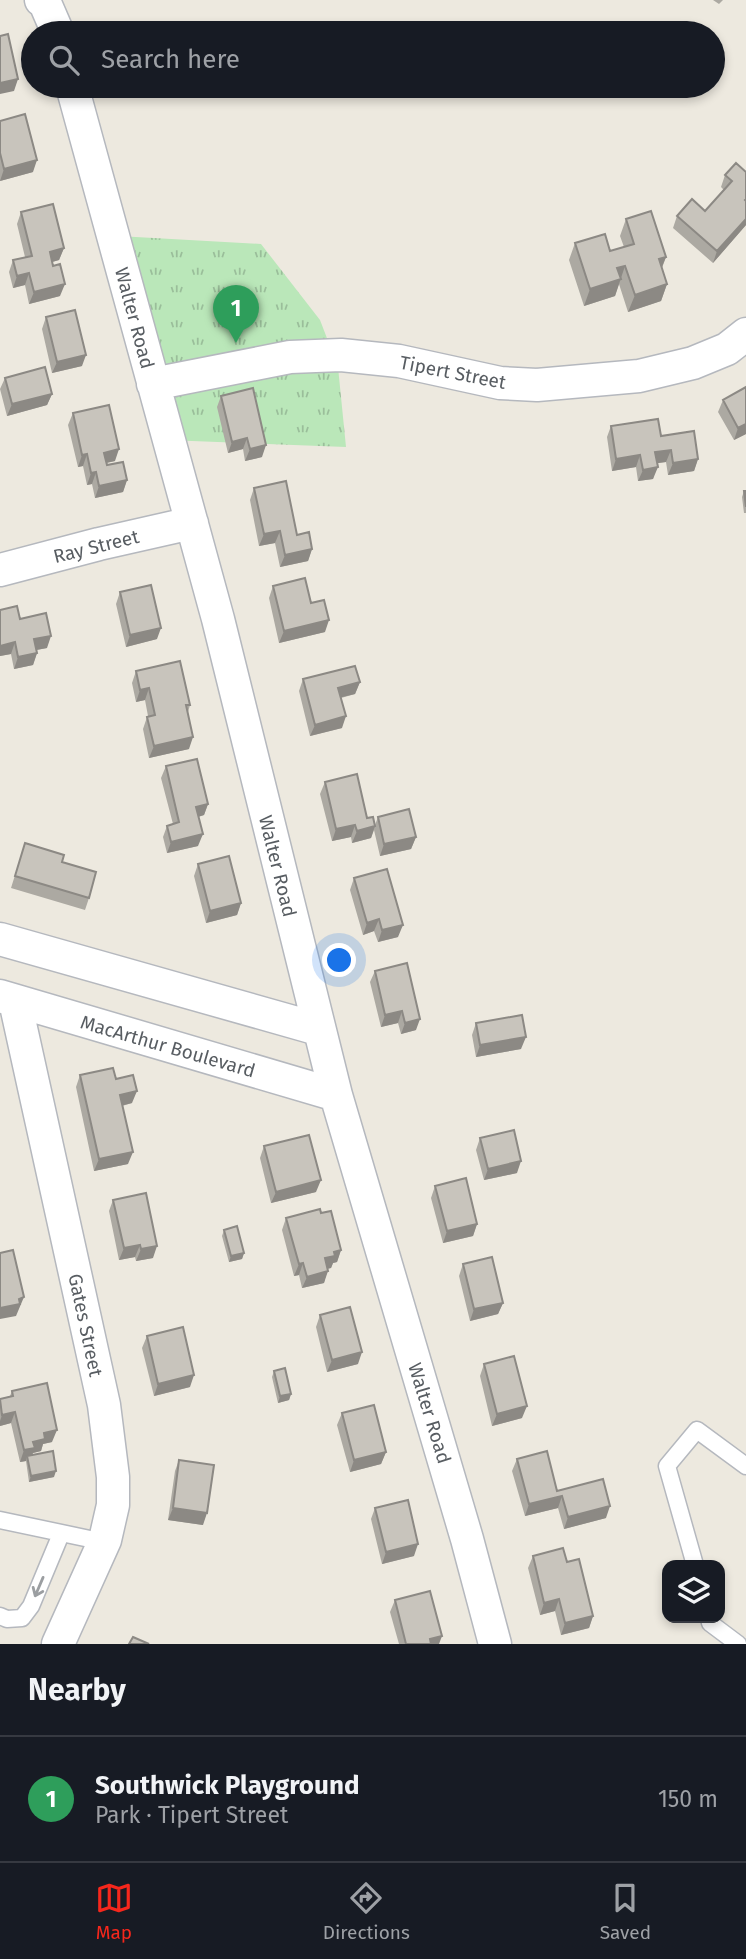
<!DOCTYPE html>
<html lang="en">
<head>
<meta charset="utf-8">
<style>
  body { margin:0; font-family:"Fira Sans",sans-serif; background:#242831; color:#f1f3f6 }
  .controls { position:absolute; right:21px; bottom:21px; display:grid; overflow:hidden; border-radius:14px; box-shadow:0 4px 10px #0003 }
  .controls button { width:63px; height:63px; display:grid; place-items:center; padding:0; border:0; border-bottom:2px solid #363941; background:#171b24; color:#f1f3f6; font:35px sans-serif }
  .you { position:absolute; left:340px; top:961px; width:24px; height:24px; margin:-18px; border:5px solid #fff; border-radius:50%; background:#1a73e8; box-shadow:0 0 0 10px #1a73e833 }
  .badge { display:grid; place-items:center; width:46px; height:46px; border-radius:50%; background:#f6271c; color:#fff; font-size:23px; font-weight:700 }
  .pin { position:absolute; translate:-50% -58px; filter:drop-shadow(0 2px 4px #0008) }
  .pin::after { content:''; position:absolute; top:37px; width:24px; height:21px; background:inherit; clip-path:polygon(0 0,100% 0,50% 100%) }
  .list { margin:0; padding:0; list-style:none }
  h2 { display:flex; justify-content:space-between; align-items:center; height:91px; margin:0; padding:0 28px; font-size:30px }
  h2 small { font-size:23px; font-weight:400; color:#9ea1a6 }
  .list li { display:grid; grid-template-columns:46px 1fr auto; gap:21px; align-items:center; box-sizing:border-box; height:126px; padding:0 28px; border-top:2px solid #363941 }
  .list b { display:block; font-size:26px; white-space:nowrap }
  .list p { margin:0; font-size:23px; white-space:nowrap; color:#9ea1a6 }
  .list em { font-size:23px; font-style:normal; color:#9ea1a6 }
  .icon { flex:none; width:38px; height:38px; fill:none; stroke:currentColor; stroke-width:2; stroke-linecap:round; stroke-linejoin:round }
  .map { position:relative; flex:none; width:746px; height:1644px; overflow:hidden }
  .search { position:absolute; background:#171b24; box-shadow:0 4px 10px #0003; left:21px; right:21px; top:21px; height:77px; display:flex; align-items:center; gap:18px; box-sizing:border-box; padding:0 24px; border-radius:38px; color:#9ea1a6; font-size:26px }
  .sheet { height:217px; background:#171b24 }
  nav { display:flex; justify-content:space-around; align-items:center; box-sizing:border-box; height:98px; border-top:2px solid #363941; background:#171b24; font-size:19px; color:#9ea1a6 }
  nav a { display:grid; justify-items:center; gap:4px }
  nav .on { color:#f6271c }
  .map>svg:first-child { display:block }
  .park { fill:url(#park-tufts) }
  .lines { fill:none; stroke-linecap:round; stroke-linejoin:round }
  .lane-casing { stroke:#b5b8be; stroke-width:19 }
  .street-casing { stroke:#b5b8be; stroke-width:35 }
  .lane { stroke:#fff; stroke-width:16 }
  .street { stroke:#fff; stroke-width:32 }
  .wall { fill:#aca9a2 }
  .shaded-wall { fill:#8c8984 }
  .building { fill:#c8c4bc; stroke:#8c8984; stroke-width:2 }
  .oneway { stroke:#9b9ea1 }
  .labels { text-anchor:middle; stroke-width:7; stroke-linejoin:round; paint-order:stroke }
  .street-label { font-size:19px; fill:#585d62; stroke:#fff }
</style>
</head>
<body>
<div class="map">
<svg width="746" height="1644" viewBox="0 0 746 1644">
  <defs>
    <pattern id="park-tufts" width="24" height="20" patternUnits="userSpaceOnUse" patternTransform="scale(1.75)"><rect width="24" height="20" fill="#bae7b9"/><path d="M3 7l-1-3M5 7V3M7 7l1-3M15 17l-1-3M17 17v-4M19 17l1-3" fill="none" stroke="#9abe9a"/></pattern>
  </defs>
  <rect width="100%" height="100%" fill="#ede9df"/>
  <path class="park" d="M118 236 261 244 320 320 338 367 346 447 166 440Z"/>
  <g class="lines">
    <g class="lane-casing">
      <path id="lane" d="M0 1520 104 1542
        M695 1565 667 1466 697 1430 746 1466
        M0 1616 7 1619 22 1618 31 1606 61 1534
        M709 1618 710 1623 738 1644"/>
    </g>
    <g class="street-casing">
      <path id="street" d="M41 0 45 3 58 33
        M72 86 218 619 336 1095 467 1539 495 1644
        M153 384 290 357 341 355 399 361 500 383 537 385 639 376 693 363 727 349 746 334
        M0 570 99 544 192 523
        M0 939 318 1029
        M0 996 336 1095
        M15 1001 104 1405 113 1477V1505L105 1540 58 1644"/>
    </g>
    <use href="#lane" class="lane"/>
    <use href="#street" class="street"/>
  </g>
  <path class="wall" d="M713 0H723L719 4Z
    M0 121 33 172 0 181Z
    M746 172V225L713 263 673 228 677 216 705 211 724 190 721 187 725 175Z
    M21 212 64 248 59 260 52 262 60 296 29 304 25 285 13 288 9 272 13 260 25 257 17 224Z
    M626 219 666 257 662 268 667 284 661 301 628 312 619 284 615 296 584 306 569 260 575 243 610 251 624 247 620 236Z
    M46 317 82 366 52 373 42 329Z
    M5 378 52 394 47 405 7 416 0 389Z
    M746 387V434L734 440 718 412 723 400Z
    M221 396 262 457 245 461 243 449 228 453 217 407Z
    M73 413 115 461 107 463V465L127 480 123 492 95 498 92 484 87 485 83 466 78 467 68 425Z
    M611 426 661 436 698 459 694 471 668 475 666 462 657 463 653 479 638 481 636 467 612 471 607 437Z
    M254 488 297 535 312 549 308 561 280 567 275 543 259 546 250 500Z
    M744 491H746V513H744L742 497Z
    M273 586 325 632 279 643 269 598Z
    M120 592 157 639 126 647 116 604Z
    M0 610 20 619 47 648 37 650V653L33 665 14 669 11 654 0 656Z
    M136 671 190 705 188 712 189 749 149 758 143 729 147 717 148 716 145 700 136 702 132 683Z
    M303 679 360 682 355 694 341 698 342 728 310 736 299 691Z
    M166 766 208 804 204 815 198 817V846L167 853 163 837 167 826 173 824 161 778Z
    M325 782 375 825 378 817 416 837 411 849 380 856 374 830 371 838 352 843 351 837 332 841 320 794Z
    M25 843 62 862 89 898 85 910 11 888Z
    M198 864 241 903 237 915 206 923 194 876Z
    M354 878 398 937 378 942 374 931 363 935 350 890Z
    M375 971 416 1030 401 1034 398 1023 381 1027 370 982Z
    M476 1023 521 1049 476 1057 472 1035Z
    M80 1075 116 1079 132 1103 122 1106 128 1164 94 1171 76 1087Z
    M480 1138 517 1173 484 1180 476 1150Z
    M264 1146 316 1192 271 1203 260 1158Z
    M435 1186 477 1224 473 1236 443 1243 431 1198Z
    M113 1200 153 1258 136 1261 135 1257 119 1260 109 1211Z
    M321 1213 341 1250 337 1262 333 1263 331 1268 327 1269 324 1283 302 1288 299 1275 294 1276 282 1230 286 1218Z
    M224 1230 244 1253 242 1259 229 1262 222 1236Z
    M463 1264 503 1303 498 1314 470 1321 459 1276Z
    M320 1315 358 1364 327 1372 316 1327Z
    M147 1336 190 1387 154 1396 142 1348Z
    M484 1364 522 1418 492 1426 480 1376Z
    M274 1371 291 1394 289 1400 278 1403 272 1377Z
    M12 1391 52 1442 43 1444 41 1451 33 1453 32 1455 54 1477 29 1482 26 1461 20 1462 11 1423 0 1426V1399L10 1396Z
    M342 1413 386 1452 381 1464 350 1472 337 1425Z
    M517 1459 557 1491 606 1518 564 1529 558 1508 525 1516 512 1471Z
    M179 1460 203 1525 168 1520 175 1471Z
    M375 1508 414 1556 382 1564 371 1519Z
    M533 1556 567 1562 593 1616 589 1628 561 1635 555 1611 540 1615 528 1568Z
    M395 1600 439 1644H399L390 1612Z"/>
  <path class="shaded-wall" d="M18 79 14 91 0 94V83Z
    M37 160 33 172 0 181 4 169Z
    M746 219V225L713 263 717 251Z
    M64 248 59 260 45 264 50 252Z
    M666 257 659 274V259Z
    M625 266 615 296 584 306 590 289 617 268Z
    M29 273 25 285 13 288 17 276Z
    M65 284 60 296 29 304 34 292Z
    M667 284 661 301 628 312 635 295Z
    M86 355 82 366 52 373 57 362Z
    M52 394 47 405 7 416 12 404Z
    M746 424V434L734 440 738 428Z
    M247 438 243 449 228 453 232 442Z
    M266 445 262 457 245 461 250 449Z
    M119 449 115 461 100 464 104 453Z
    M671 450 666 462 651 464 655 452Z
    M87 454 83 466 78 467 82 455Z
    M640 455 636 467 612 471 616 459Z
    M698 459 694 471 668 475 673 463Z
    M658 467 653 479 638 481 643 470Z
    M96 472 92 484 87 485 91 473Z
    M127 480 123 492 95 498 99 486Z
    M280 531 275 543 259 546 264 534Z
    M312 549 308 561 280 567 285 555Z
    M329 620 325 632 279 643 284 631Z
    M161 628 157 639 126 647 130 635Z
    M51 636 47 648 30 651 34 639Z
    M15 642 11 654 0 656V646Z
    M37 653 33 665 14 669 18 657Z
    M360 682 355 694 334 699 338 688Z
    M149 688 145 700 136 702 140 690Z
    M346 716 342 728 310 736 315 725Z
    M193 737 189 749 149 758 154 746Z
    M208 804 204 815 191 819 196 807Z
    M355 825 351 837 332 841 336 829Z
    M375 826 371 838 352 843 357 831Z
    M203 834 198 846 167 853 171 842Z
    M416 837 411 849 380 856 384 844Z
    M241 903 237 915 206 923 210 911Z
    M379 919 374 931 363 935 367 923Z
    M403 925 398 937 378 942 382 930Z
    M402 1011 398 1023 381 1027 385 1015Z
    M420 1019 416 1030 401 1034 405 1023Z
    M526 1037 521 1049 476 1057 480 1045Z
    M137 1091 132 1103 116 1107 120 1095Z
    M133 1152 128 1164 94 1171 99 1159Z
    M521 1161 517 1173 484 1180 488 1169Z
    M321 1180 316 1192 271 1203 276 1192Z
    M477 1224 473 1236 443 1243 447 1231Z
    M140 1245 135 1257 119 1260 124 1248Z
    M157 1246 153 1258 136 1261 141 1249Z
    M341 1250 337 1262 333 1263 331 1268 320 1270 325 1258 334 1252Z
    M244 1253 242 1259 229 1262 231 1256Z
    M303 1263 299 1275 294 1276 299 1264Z
    M328 1271 324 1283 302 1288 307 1277Z
    M24 1297 16 1316 0 1319V1308L19 1299Z
    M503 1303 498 1314 470 1321 474 1309Z
    M362 1352 358 1364 327 1372 332 1360Z
    M194 1375 190 1387 154 1396 158 1384Z
    M291 1394 289 1400 278 1403 280 1396Z
    M527 1406 522 1418 492 1426 497 1414Z
    M15 1412 11 1423 0 1426V1421L2 1415Z
    M57 1430 52 1442 43 1444 41 1451 33 1453 30 1459 27 1456 26 1461 20 1462 24 1450 44 1433Z
    M386 1452 381 1464 350 1472 354 1460Z
    M56 1471 54 1477 29 1482 31 1476Z
    M562 1496 558 1508 525 1516 529 1504Z
    M610 1506 606 1518 564 1529 568 1517Z
    M173 1508 207 1513 203 1525 168 1520Z
    M418 1544 414 1556 382 1564 386 1552Z
    M559 1599 555 1611 540 1615 544 1603Z
    M593 1616 589 1628 561 1635 565 1623Z
    M442 1636 439 1644H428L430 1639Z"/>
  <path class="building" d="M8 34 18 79 0 83V36Z
    M25 114 37 160 4 169 0 153V121Z
    M736 163 746 172V199L745 200 746 201V219L717 251 677 216 692 199 705 211 732 181 725 175Z
    M53 204 64 248 50 252 53 266 60 264 65 284 34 292 29 273 17 276 13 260 32 256 21 212Z
    M651 211 666 257 659 259 667 284 635 295 625 266 617 268 621 279 590 289 575 243 605 234 610 251 634 244 626 219Z
    M75 310 86 355 57 362 46 317Z
    M45 367 52 394 12 404 5 378Z
    M746 387V424L738 428 723 400Z
    M253 388 266 445 250 449 247 438 232 442 221 396Z
    M109 405 119 449 104 453 107 465 123 462 127 480 99 486 96 472 91 473 87 454 82 455 73 413Z
    M658 419 661 436 694 431 698 459 673 463 671 450 655 452 658 467 643 470 640 455 616 459 611 426Z
    M286 481 297 535 309 532 312 549 285 555 280 531 264 534 254 488Z
    M744 491H746V507Z
    M305 578 311 603 324 600 329 620 284 631 273 586Z
    M151 585 161 628 130 635 120 592Z
    M17 606 20 619 46 613 51 636 34 639 37 653 18 657 15 642 0 646V610Z
    M180 661 190 705H186L193 737 154 746 147 717 155 715 149 688 140 690 136 671Z
    M355 666 360 682 338 688 346 716 315 725 303 679Z
    M197 759 208 804 196 807 203 834 171 842 167 826 179 822 166 766Z
    M357 774 367 818 373 817 375 826 357 831 355 825 336 829 325 782Z
    M409 809 416 837 384 844 378 817Z
    M25 843 64 855 62 862 96 872 89 898 15 876Z
    M229 856 241 903 210 911 198 864Z
    M387 869 403 925 382 930 379 919 367 923 354 878Z
    M407 963 420 1019 405 1023 402 1011 385 1015 375 971Z
    M522 1015 526 1037 480 1045 476 1023Z
    M113 1068 116 1079 133 1075 137 1091 120 1095 133 1152 99 1159 80 1075Z
    M514 1130 521 1161 488 1169 480 1138Z
    M309 1135 321 1180 276 1192 264 1146Z
    M466 1178 477 1224 447 1231 435 1186Z
    M146 1193 157 1246 141 1249 140 1245 124 1248 113 1200Z
    M320 1209 321 1213 331 1211 341 1250 334 1252 335 1256 325 1258 328 1271 307 1277 303 1263 299 1264 286 1218Z
    M237 1226 244 1253 231 1256 224 1230Z
    M13 1250 24 1297 19 1299 20 1304 0 1308V1253Z
    M492 1257 503 1303 474 1309 463 1264Z
    M350 1307 362 1352 332 1360 320 1315Z
    M183 1327 194 1375 158 1384 147 1336Z
    M514 1356 527 1406 497 1414 484 1364Z
    M285 1368 291 1394 280 1396 274 1371Z
    M47 1383 57 1430 44 1433 45 1439 33 1442 35 1448 24 1450 15 1412 2 1415 0 1399 13 1396 12 1391Z
    M374 1405 386 1452 354 1460 342 1413Z
    M53 1451 56 1471 31 1476 27 1456Z
    M547 1451 557 1491 603 1479 610 1506 568 1517 562 1496 529 1504 517 1459Z
    M179 1460 214 1465 207 1513 173 1508Z
    M408 1500 418 1544 386 1552 375 1508Z
    M563 1548 567 1562 579 1559 593 1616 565 1623 559 1599 544 1603 533 1556Z
    M430 1591 442 1636 430 1639 431 1644H406L395 1600Z
    M133 1637 149 1644H129Z"/>
  <defs><path id="oneway-shaft" d="M-6 0H5M1.5-3L5.5 0L1.5 3" fill="none" stroke-width="1.6" stroke-linecap="round" stroke-linejoin="round" transform="scale(1.75)"/></defs>
  <use class="oneway" href="#oneway-shaft" transform="translate(39 1587) rotate(113)"/>
  <g class="labels">
    <g class="street-label">
      <text transform="translate(135 318) rotate(75)" y="7">Walter Road</text>
      <text transform="translate(453 372) rotate(11)" y="7">Tipert Street</text>
      <text transform="translate(96 546) rotate(-14)" y="7">Ray Street</text>
      <text transform="translate(278 866) rotate(76)" y="7">Walter Road</text>
      <text transform="translate(168 1046) rotate(16)" y="7">MacArthur Boulevard</text>
      <text transform="translate(86 1325) rotate(78)" y="7">Gates Street</text>
      <text transform="translate(430 1413) rotate(73)" y="7">Walter Road</text>
    </g>
  </g>
</svg>
<div class="controls">
<button><svg class="icon" aria-label="layers" viewBox="0 0 24 24"><path d="M12 4l9 5-9 5-9-5zM3 14l9 5 9-5"/></svg></button>
</div>
<div class="you"></div>
<div class="pin badge" style="left:236px;top:343px;background:#2e9e5b">1</div>
<div class="search"><svg class="icon" aria-label="search" viewBox="0 0 24 24"><circle cx="10" cy="10" r="6"/><path d="M15 15l6 6"/></svg>Search here</div>
</div>
<section class="sheet">
<h2>Nearby<small></small></h2>
<ul class="list">
<li><span class="badge" style="background:#2e9e5b">1</span><div><b>Southwick Playground</b><p>Park · Tipert Street</p></div><em>150 m</em></li>
</ul>
</section>
<nav>
<a class="on"><svg class="icon" aria-label="map" viewBox="0 0 24 24"><path d="M3 6l6-2 6 2 6-2v14l-6 2-6-2-6 2zM9 4v14M15 6v14"/></svg>Map</a>
<a><svg class="icon" aria-label="directions" viewBox="0 0 24 24"><path d="M12 3l9 9-9 9-9-9zM9 14v-3h6M13 9l2 2-2 2"/></svg>Directions</a>
<a><svg class="icon" aria-label="saved" viewBox="0 0 24 24"><path d="M7 4h10v16l-5-4-5 4z"/></svg>Saved</a>
</nav>
</body>
</html>
